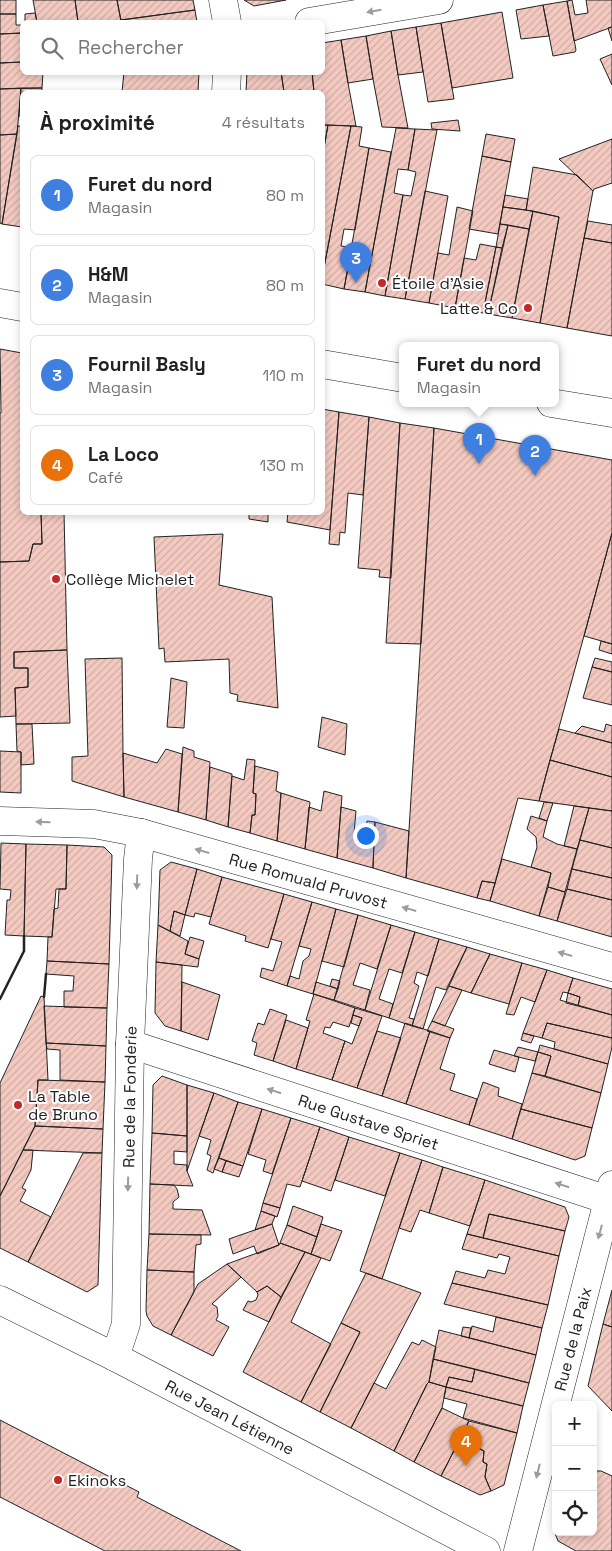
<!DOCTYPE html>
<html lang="fr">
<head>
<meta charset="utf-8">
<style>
  body { margin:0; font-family:"Space Grotesk",sans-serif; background:#f6f6f6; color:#202124 }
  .controls { position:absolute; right:15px; bottom:15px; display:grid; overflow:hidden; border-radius:8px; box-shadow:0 2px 8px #0003 }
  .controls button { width:45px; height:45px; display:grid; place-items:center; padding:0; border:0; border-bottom:1px solid #e0e0e0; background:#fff; color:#202124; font:25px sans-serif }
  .you { position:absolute; left:365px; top:835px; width:18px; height:18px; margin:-12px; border:4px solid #fff; border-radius:50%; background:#1a73e8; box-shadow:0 0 0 8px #1a73e833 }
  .badge { display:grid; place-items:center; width:32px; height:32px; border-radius:50%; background:#1a73e8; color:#fff; font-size:16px; font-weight:700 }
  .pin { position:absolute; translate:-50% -41px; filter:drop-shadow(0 1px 2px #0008) }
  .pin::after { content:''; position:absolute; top:26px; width:18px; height:15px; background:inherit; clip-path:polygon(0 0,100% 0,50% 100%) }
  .popup { position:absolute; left:399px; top:342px; width:160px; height:65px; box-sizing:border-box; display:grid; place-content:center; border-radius:8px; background:#fff; filter:drop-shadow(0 1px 4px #0005); font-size:16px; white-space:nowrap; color:#757577 }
  .popup b { font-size:19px; color:#202124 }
  .popup::after { content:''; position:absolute; left:50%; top:100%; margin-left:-10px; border:10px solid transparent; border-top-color:#fff }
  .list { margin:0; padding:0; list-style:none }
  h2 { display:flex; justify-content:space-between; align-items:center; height:65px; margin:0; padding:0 20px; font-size:21px }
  h2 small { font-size:16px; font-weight:400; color:#757577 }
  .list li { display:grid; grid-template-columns:32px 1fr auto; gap:15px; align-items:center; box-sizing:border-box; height:80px; margin:0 10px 10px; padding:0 10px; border:1px solid #e0e0e0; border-radius:8px }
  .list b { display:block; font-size:19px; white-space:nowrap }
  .list p { margin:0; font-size:16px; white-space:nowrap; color:#757577 }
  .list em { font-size:16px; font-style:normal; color:#757577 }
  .icon { flex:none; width:28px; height:28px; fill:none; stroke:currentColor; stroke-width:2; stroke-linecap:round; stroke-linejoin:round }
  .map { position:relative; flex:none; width:612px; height:1551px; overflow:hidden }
  .search { position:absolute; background:#fff; box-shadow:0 2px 8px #0003; left:20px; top:20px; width:305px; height:55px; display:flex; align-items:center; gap:12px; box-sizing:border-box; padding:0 18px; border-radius:8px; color:#757577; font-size:19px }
  .panel { position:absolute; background:#fff; box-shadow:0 2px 8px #0003; left:20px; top:90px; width:305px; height:425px; border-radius:8px }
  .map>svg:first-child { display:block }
  .building { fill:url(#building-hatch); stroke:#222 }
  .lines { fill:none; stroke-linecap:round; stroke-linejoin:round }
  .minor-casing { stroke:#222; stroke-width:29 }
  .tertiary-casing { stroke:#222; stroke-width:29 }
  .secondary-casing { stroke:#222; stroke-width:29 }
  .minor { stroke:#fff; stroke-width:28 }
  .tertiary { stroke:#fff; stroke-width:28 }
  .secondary { stroke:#fff; stroke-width:28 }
  .wall { stroke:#222; stroke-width:2.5 }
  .oneway { fill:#9c9c9c }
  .poi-dot { fill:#c62828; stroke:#fff; stroke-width:2 }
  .labels { text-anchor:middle; stroke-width:4; stroke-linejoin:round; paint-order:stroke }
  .poi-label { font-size:16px; fill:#222; stroke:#fff; text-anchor:start }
  .street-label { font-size:16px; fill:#222; stroke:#fff }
</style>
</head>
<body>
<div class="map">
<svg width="612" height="1551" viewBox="0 0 612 1551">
  <defs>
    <pattern id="building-hatch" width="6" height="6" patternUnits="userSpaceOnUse" patternTransform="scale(1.25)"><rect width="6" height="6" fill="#f3c9c0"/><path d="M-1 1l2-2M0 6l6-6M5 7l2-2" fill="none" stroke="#d0aca5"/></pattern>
  </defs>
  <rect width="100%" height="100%" fill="#fff"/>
  <path class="building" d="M0 0H16V14H0Z
    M33 0H75L78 22H37Z
    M75 0H117L121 22H78Z
    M117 0H193L195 10 121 20Z
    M244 0H286L254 6Z
    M572 0 575 15 588 13 586 0H612V27L574 41 567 1Z
    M567 1 576 50 575 52 553 56 543 5Z
    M543 5 549 36 521 39 516 10Z
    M195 10 197 22H121V20Z
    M502 12 513 78 452 88 441 23Z
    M35 13 37 22H25V14Z
    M0 14H16V25H22V33L0 34Z
    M441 23 454 99 428 102 416 27Z
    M416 27 423 72 398 75 391 31Z
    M612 27V41L608 28Z
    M391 31 398 75 408 128 382 127 373 79 366 36Z
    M22 33V62L0 63V34Z
    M366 36 373 79 348 83 341 40Z
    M341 40 348 83 356 126 322 125V92H314L312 72H322V43Z
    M612 54V85L600 59Z
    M22 62V72H43L42 88 0 89V63Z
    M124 72H199L198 92H122Z
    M247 72H281L284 92H246Z
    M281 72H312L314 92H302L301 90 284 92Z
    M21 88H42V92H22V116H19Z
    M21 88 17 134 0 135V89Z
    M458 120 460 131 432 129 431 123Z
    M322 125H328L322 159Z
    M328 125 351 126 322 278V159Z
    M18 126H22V227L2 224Z
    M351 126 362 127 359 146 369 148 355 230 344 229 341 246 352 248 344 289 322 284V278Z
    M396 128 415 129 408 170 398 169 394 193 403 195 385 296 365 292Z
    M415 129 437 130 405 299 385 296 403 195 411 196 416 172 408 170Z
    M17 134 2 224 0 223V135Z
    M486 134 515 139 511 162 482 156Z
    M612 139V183L594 189 593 191 559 159Z
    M369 148 391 152 365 292 344 289Z
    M482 156 511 162 498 234 469 229Z
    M533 167 577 175 593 191 567 328 540 323 559 217 526 210Z
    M425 191 448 196 429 303 405 299Z
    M505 195 528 199 526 210 503 207Z
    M457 207 473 211 455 308 429 303 438 253 449 255Z
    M503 207 533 211 529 229 500 224Z
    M533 211 559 217 540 323 512 318Z
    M588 221 612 225V243L584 238Z
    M500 224 508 225 502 248 496 247Z
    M508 225 529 229 512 318 488 314Z
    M584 238 612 243V336L567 328Z
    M480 244 496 247 483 313 455 308 464 258 476 260Z
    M496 247 502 248 488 314 483 313Z
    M0 349 22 353V512H41L42 544H33L29 561 0 562V413H1Z
    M322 409 339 412 330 530 287 522 288 512H322Z
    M339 412 369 417 363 495 348 493 345 533 340 532 339 545 329 544Z
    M369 417 400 423 391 578 379 577 380 570 358 568Z
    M400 423 434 428 421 644 386 643Z
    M434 428 612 460V533L539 801 518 798 495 883 482 881 477 898 406 878Z
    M41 512H64L67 650 14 652V668H28V687L15 688 16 716 0 717V562L29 561 33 544H42Z
    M249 512H268V522L249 519Z
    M612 533V644L584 636Z
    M223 534 219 585 272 597 278 708 237 701 238 695 230 693 229 659 165 662 164 648 159 649 154 537Z
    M601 641 612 644V654L599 650Z
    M67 650 70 723 16 724 15 688 28 687V668H14V652Z
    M122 658 123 753 124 797 72 781V757L88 756 85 659Z
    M595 658 612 662V672L592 667Z
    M592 667 612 672V705L583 698Z
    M171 678 187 682 184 728 167 727Z
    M322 717 347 724 345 755 318 747Z
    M16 724H32L34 764 21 765V752L17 751Z
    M606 724 612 726V743L575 733 582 726 604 732Z
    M559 729 612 743V777L550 760Z
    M183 747 194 751V757L210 762 206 820 178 812Z
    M166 749 182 754 178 812 124 797 123 753 157 763Z
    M0 751 21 752V793L0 792Z
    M247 759 255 760 253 793 256 794 255 815H252L250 833 228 827 232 776 244 780Z
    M550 760 612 777V811L539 801Z
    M255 766 278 772 276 791 281 793 277 841 250 833 252 815H255L256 794 253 793Z
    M210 767 232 774 228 827 206 820Z
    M324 791 342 796 337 858 305 849 309 807 321 811Z
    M281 793 310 802 305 849 277 841Z
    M544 802 553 803 547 821 539 818Z
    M574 806 589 808 577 849 564 846Z
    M341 807 356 811 354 833 374 839 373 868 337 858Z
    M589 808 612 811V848L580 840Z
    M531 816 547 821 543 837 557 844 577 849 565 892 548 887 551 873 531 867 537 847 536 837 527 829Z
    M367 821 375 822 374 839 365 836Z
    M375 822 409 831 406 878 373 868Z
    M580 840 612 848V878L572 869Z
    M1 843 26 844 24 936 5 935 7 900H10L11 890 0 889Z
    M26 844 67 845 66 889H56L52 937 24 936Z
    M67 845 104 847 112 855 109 964 47 961 48 937H52L54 909 58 908 59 889H66Z
    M502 859 551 873 539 916 490 901Z
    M171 862 197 869 185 915 174 911 170 931 158 925 160 870Z
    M197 869 222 877 211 917 195 913 194 917 185 915Z
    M572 869 612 878V900L567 889Z
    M222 877 284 894 268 948 245 941 246 936 209 924Z
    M482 881 495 883 490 901 477 898Z
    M548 887 565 892 557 921 539 916Z
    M567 889 612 900V937L557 921Z
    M284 894 312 902 287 986 260 977 262 968 273 971 282 942 271 939Z
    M312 902 336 909 313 994 287 986 290 976 299 979 303 961 309 956 311 949 299 946Z
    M336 909 358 915 344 967 322 961Z
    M174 911 185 915 180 936 170 931Z
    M358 915 391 925 377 969 360 963 353 985 370 990 365 1010 334 1000Z
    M158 925 188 941 185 954 199 959 198 967 156 962Z
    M391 925 415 932 402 973 389 969 379 999 393 1004 389 1018 365 1010Z
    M415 932 439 939 428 976 417 972 414 983 419 986 409 1018 414 1019 412 1026 389 1018Z
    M190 937 204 941 199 959 185 954Z
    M439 939 467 947 446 990 436 987 423 1029 412 1026Z
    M467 947 490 954 471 993 449 986Z
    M490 954 522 963 509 1004 471 993Z
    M47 961 109 964 107 1008 64 1007V991H73L74 976 46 974Z
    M156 962 182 965 181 1031 165 1026 155 1013Z
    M522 963 547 970 535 1002 521 997 514 1015 506 1014Z
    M547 970 573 978 568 993 563 992 560 1000 612 1015V1038L547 1023 542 1038 523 1033Z
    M573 978 612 989V1015L578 1006 580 997 568 993Z
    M332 979 340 981 338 989 330 986Z
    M182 982 220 995 208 1040 181 1031Z
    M316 982 338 989 334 1000 313 994Z
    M449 986 462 990 445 1026 432 1021Z
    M568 993 580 997 578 1006 566 1003Z
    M314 994 355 1008 349 1027 333 1022 330 1028 325 1027 323 1033 345 1041 332 1080 296 1069 310 1021 306 1020Z
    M41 996 44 997 48 1080H38L35 1126 0 1196V1083Z
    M44 1006 107 1008 106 1046 46 1043Z
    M355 1008 382 1016 357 1088 332 1080 345 1041 352 1044 362 1018 353 1015Z
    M270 1009 287 1015 273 1061 254 1055 257 1043 252 1041 258 1023 264 1025Z
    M353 1015 362 1018 359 1026 351 1023Z
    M286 1020 308 1028 296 1069 273 1061Z
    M432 1021 454 1029 450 1038 427 1031Z
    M405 1023 430 1031 406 1104 382 1096Z
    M547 1023 612 1038V1047L608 1064 554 1049 555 1042 542 1038Z
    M377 1031 401 1038 382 1096 357 1088Z
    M430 1031 450 1038 440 1069 455 1074 450 1090 477 1099 469 1125 406 1104Z
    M523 1033 534 1036 531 1043 521 1040Z
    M46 1043 106 1046 105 1082 60 1080V1050L47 1049Z
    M540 1045 608 1064 601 1093 545 1076 551 1056 538 1052Z
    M518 1047 538 1052 535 1061 514 1056Z
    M494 1050 519 1057 515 1072 489 1064Z
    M538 1052 551 1056 545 1076 532 1073Z
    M532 1073 601 1093 592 1128 521 1109Z
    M162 1076 187 1085V1136L152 1133 153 1085Z
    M38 1080 105 1082 103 1129 35 1126Z
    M483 1082 499 1088 498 1096 522 1104 512 1139 469 1125Z
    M187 1085 214 1093 187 1171Z
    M214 1093 238 1102 213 1173 207 1170 211 1156 207 1154 211 1140 199 1136Z
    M238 1102 262 1109 243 1166 219 1158Z
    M262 1109 291 1118 272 1174 263 1171 266 1160 248 1154Z
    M521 1109 592 1128 585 1156 575 1160 512 1139Z
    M291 1118 320 1127 300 1187 287 1184 280 1208 263 1203Z
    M35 1126 103 1129 102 1153 23 1150Z
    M320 1127 349 1137 331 1191 302 1181Z
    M152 1133 187 1136V1152L174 1151V1164L187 1165V1171L193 1186 150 1184Z
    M349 1137 400 1153 385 1196 335 1180Z
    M23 1150H33L31 1170 22 1188 26 1190 20 1201 51 1217 28 1262 0 1248V1196Z
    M83 1153H102L98 1285 87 1292 28 1262Z
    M400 1153 422 1160 382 1279 360 1271Z
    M219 1158 226 1161 222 1172 214 1169Z
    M422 1160 443 1167 429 1213 420 1210 411 1232 399 1228Z
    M226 1161 243 1166 239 1177 222 1172Z
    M443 1167 485 1180 470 1226 429 1213Z
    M485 1180 565 1207 569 1217 565 1231 489 1214 483 1238 467 1234Z
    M150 1184 174 1185 177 1189 179 1197 173 1202V1209L202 1210 211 1235 149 1234Z
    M263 1203 280 1208 277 1217 261 1211Z
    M293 1206 323 1217 317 1237 287 1225Z
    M261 1211 275 1216 272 1224 255 1230Z
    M489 1214 565 1231 559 1256 483 1238Z
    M272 1224 279 1245 257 1254 254 1246 233 1254 229 1239Z
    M321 1224 342 1231 330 1261 311 1254Z
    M287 1225 317 1237 311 1254 280 1243Z
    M149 1234 201 1235V1244L196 1245 194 1272 147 1270Z
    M467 1234 559 1256 548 1305 452 1283 456 1271 485 1278 488 1270 505 1274 510 1257 499 1254 497 1258 462 1249Z
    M280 1243 305 1252 281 1297 267 1286 257 1292 227 1264 279 1245Z
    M305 1252 321 1258 291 1322 331 1344 301 1402 243 1372Z
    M227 1264 241 1277 212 1304 217 1307 218 1316 216 1320 229 1327 213 1356 171 1335 198 1284Z
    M147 1270 194 1272V1292L171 1335 153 1326 147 1316 146 1311Z
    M366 1273 421 1293 351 1428 320 1412 360 1332 341 1323Z
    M452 1283 548 1305 542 1328 444 1304Z
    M267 1286 281 1297 269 1322 243 1310 248 1301 251 1302 256 1300 258 1295 257 1292Z
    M612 1290V1327L603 1324Z
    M496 1317 542 1328 536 1355 469 1338 472 1326 493 1332Z
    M341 1323 360 1332 320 1412 301 1402Z
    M603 1324 612 1327V1411L588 1386Z
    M463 1327 471 1328 469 1338 461 1336Z
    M439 1330 536 1355 529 1383 433 1359Z
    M422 1340 436 1347 429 1382 427 1384 394 1451 351 1428 374 1383 386 1389 412 1342 419 1345Z
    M433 1359 475 1369 472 1382 449 1377 446 1387 429 1382Z
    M475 1369 529 1383 523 1406 446 1387 449 1377 472 1382Z
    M429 1382 446 1387 444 1398 442 1408 414 1462 394 1451 427 1384Z
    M446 1387 523 1406 517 1433 463 1418 467 1404 444 1398Z
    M442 1408 469 1421 441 1476 414 1462Z
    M0 1420 139 1492 137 1497 241 1551H105L0 1497Z
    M469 1421 517 1433 504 1485 491 1491 485 1477 487 1464 483 1462 484 1451 460 1439Z
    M460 1439 484 1451 483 1462 487 1464 485 1477 491 1491 480 1495 441 1476Z
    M593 1471H601L612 1476V1551H576L558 1541 553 1528 556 1516V1532H593Z"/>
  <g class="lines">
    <g class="minor-casing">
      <g id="minor">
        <path d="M223 0 227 22"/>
        <path d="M309 22 439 0"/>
        <path d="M226 92 227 72"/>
        <path id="s1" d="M0 821 94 824 141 833 612 967"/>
        <path id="s2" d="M130 1044 608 1200"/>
        <path id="s3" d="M115 1357 126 1324 130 1044 138 859 141 833"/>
        <path id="s4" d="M518 1551 612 1185"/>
      </g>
    </g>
    <g class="tertiary-casing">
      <g id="tertiary">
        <path id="s5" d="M0 1300 115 1357 486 1551"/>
      </g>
    </g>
    <g class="secondary-casing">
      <path id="secondary" d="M0 303 22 307
        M322 364 403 378
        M551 403 612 413"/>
    </g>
    <use href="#minor" class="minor"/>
    <use href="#tertiary" class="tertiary"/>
    <use href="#secondary" class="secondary"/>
    <path class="wall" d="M44 997 46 974
      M0 999 24 951V936"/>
  </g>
  <defs><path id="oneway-solid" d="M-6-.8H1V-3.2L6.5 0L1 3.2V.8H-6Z" transform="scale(1.25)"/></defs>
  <g class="oneway">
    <use href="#oneway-solid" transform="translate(374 11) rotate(170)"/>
    <use href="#oneway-solid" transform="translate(43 822) rotate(-178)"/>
    <use href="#oneway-solid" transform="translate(202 851) rotate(-164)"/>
    <use href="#oneway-solid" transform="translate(137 882) rotate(92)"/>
    <use href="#oneway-solid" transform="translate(409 909) rotate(-164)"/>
    <use href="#oneway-solid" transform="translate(565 954) rotate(-164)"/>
    <use href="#oneway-solid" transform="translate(274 1091) rotate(-162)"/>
    <use href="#oneway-solid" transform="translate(128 1184) rotate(91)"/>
    <use href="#oneway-solid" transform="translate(562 1185) rotate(-162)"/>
    <use href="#oneway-solid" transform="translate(600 1232) rotate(105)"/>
    <use href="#oneway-solid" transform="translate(538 1471) rotate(104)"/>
  </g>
  <g class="poi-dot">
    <circle cx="382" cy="283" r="5"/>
    <circle cx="528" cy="308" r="5"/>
    <circle cx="56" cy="579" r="5"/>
    <circle cx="18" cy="1105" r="5"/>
    <circle cx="58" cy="1480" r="5"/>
  </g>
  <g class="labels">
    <g class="poi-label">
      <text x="392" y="289">Étoile d'Asie</text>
      <text x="518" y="314" text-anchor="end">Latte &amp; Co</text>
      <text x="66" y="585">Collège Michelet</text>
      <text x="28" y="1102">La Table<tspan x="28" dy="18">de Bruno</tspan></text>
      <text x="68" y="1486">Ekinoks</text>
    </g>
    <g class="street-label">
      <text dy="6" stroke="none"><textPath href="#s1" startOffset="316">Rue Romuald Pruvost</textPath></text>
      <text dy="6" stroke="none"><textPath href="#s3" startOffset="262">Rue de la Fonderie</textPath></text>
      <text dy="6" stroke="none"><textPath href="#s2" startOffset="251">Rue Gustave Spriet</textPath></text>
      <text dy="6" stroke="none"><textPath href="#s4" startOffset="219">Rue de la Paix</textPath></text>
      <text dy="6" stroke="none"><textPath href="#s5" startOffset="258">Rue Jean Létienne</textPath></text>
    </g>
  </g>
</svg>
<div class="controls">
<button>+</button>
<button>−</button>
<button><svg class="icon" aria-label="locate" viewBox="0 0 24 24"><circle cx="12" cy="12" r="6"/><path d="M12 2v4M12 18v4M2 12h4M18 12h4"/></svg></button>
</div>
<div class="you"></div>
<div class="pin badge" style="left:479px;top:464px;background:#3f7fe0">1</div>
<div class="popup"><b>Furet du nord</b>Magasin</div>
<div class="pin badge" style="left:535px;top:476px;background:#3f7fe0">2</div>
<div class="pin badge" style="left:356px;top:283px;background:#3f7fe0">3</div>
<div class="pin badge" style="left:466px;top:1466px;background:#e8710a">4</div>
<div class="search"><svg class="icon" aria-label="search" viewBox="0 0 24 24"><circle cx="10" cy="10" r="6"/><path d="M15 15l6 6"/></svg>Rechercher</div>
<section class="panel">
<h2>À proximité<small>4 résultats</small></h2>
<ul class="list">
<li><span class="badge" style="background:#3f7fe0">1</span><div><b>Furet du nord</b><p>Magasin</p></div><em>80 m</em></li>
<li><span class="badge" style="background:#3f7fe0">2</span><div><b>H&amp;M</b><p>Magasin</p></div><em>80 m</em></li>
<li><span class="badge" style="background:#3f7fe0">3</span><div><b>Fournil Basly</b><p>Magasin</p></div><em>110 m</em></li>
<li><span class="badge" style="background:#e8710a">4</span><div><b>La Loco</b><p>Café</p></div><em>130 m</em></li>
</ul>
</section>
</div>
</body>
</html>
